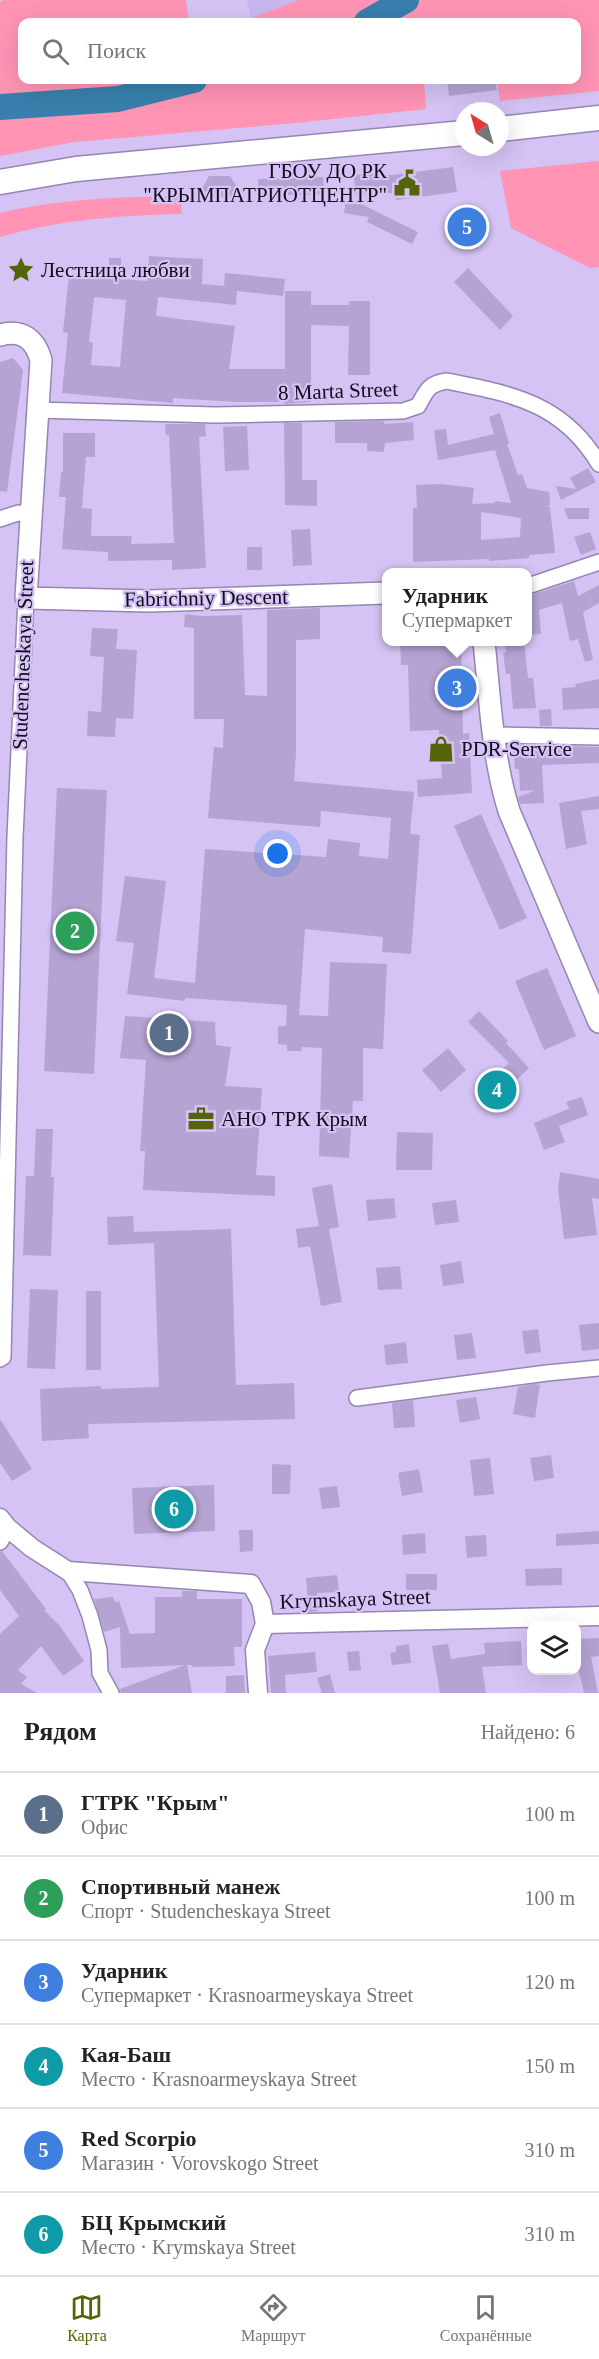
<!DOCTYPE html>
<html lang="ru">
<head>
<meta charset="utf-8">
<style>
  body { margin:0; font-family:"Times New Roman",serif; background:#f2f2f2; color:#222 }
  .controls { position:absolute; right:18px; bottom:18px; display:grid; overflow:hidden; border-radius:12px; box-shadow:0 6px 24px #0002 }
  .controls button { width:54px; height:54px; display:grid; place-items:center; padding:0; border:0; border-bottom:2px solid #e0e0e0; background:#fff; color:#222; font:30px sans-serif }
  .compass { position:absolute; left:455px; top:102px; width:54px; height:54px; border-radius:50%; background:#fff; box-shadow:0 6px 24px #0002; rotate:323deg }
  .you { position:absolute; left:278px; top:854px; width:21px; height:21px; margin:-15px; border:4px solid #fff; border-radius:50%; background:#1a73e8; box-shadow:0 0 0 9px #1a73e833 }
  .badge { display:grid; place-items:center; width:39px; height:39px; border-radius:50%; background:#54640b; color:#fff; font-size:20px; font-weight:700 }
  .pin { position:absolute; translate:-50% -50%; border:3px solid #fff; box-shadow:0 2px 6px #0006 }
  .popup { position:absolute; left:382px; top:568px; width:150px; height:78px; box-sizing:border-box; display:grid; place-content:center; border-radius:12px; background:#fff; filter:drop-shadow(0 2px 4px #0005); font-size:20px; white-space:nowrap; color:#767676 }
  .popup b { font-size:22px; color:#222 }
  .popup::after { content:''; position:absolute; left:50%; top:100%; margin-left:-12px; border:12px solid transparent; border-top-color:#fff }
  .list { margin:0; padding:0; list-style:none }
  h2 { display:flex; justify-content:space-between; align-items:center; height:78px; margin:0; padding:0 24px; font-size:26px }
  h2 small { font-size:20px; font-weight:400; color:#767676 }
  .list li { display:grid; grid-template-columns:39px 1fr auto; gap:18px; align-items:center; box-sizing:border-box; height:84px; padding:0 24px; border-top:2px solid #e0e0e0 }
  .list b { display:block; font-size:22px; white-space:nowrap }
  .list p { margin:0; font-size:20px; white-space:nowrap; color:#767676 }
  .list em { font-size:20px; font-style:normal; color:#767676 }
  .icon { flex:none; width:33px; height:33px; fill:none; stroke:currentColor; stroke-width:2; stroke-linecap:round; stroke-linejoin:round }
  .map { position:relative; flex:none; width:599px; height:1693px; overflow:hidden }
  .search { position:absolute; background:#fff; box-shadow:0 6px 24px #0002; left:18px; right:18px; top:18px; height:66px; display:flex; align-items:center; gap:15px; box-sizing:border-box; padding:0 21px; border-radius:12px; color:#767676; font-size:22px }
  .sheet { height:582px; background:#fff }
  nav { display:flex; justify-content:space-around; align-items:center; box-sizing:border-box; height:84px; border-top:2px solid #e0e0e0; background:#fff; font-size:16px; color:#767676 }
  nav a { display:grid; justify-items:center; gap:3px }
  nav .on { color:#54640b }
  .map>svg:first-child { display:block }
  .built { fill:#c9b6ee }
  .green { fill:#ff94b5 }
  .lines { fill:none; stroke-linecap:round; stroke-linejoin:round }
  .river { stroke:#387fad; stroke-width:26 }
  .building { fill:#b4a3d3; fill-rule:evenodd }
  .minor-casing { stroke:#9585b3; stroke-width:18 }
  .tertiary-casing { stroke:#9585b3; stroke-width:21 }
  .secondary-casing { stroke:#9585b3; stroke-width:24 }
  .primary-casing { stroke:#9585b3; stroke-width:27 }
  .minor { stroke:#fff; stroke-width:15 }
  .tertiary { stroke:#fff; stroke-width:18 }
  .secondary { stroke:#fff; stroke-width:21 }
  .primary { stroke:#fff; stroke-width:24 }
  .labels { text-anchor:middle; stroke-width:4.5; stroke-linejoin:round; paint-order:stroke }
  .poi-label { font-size:21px; fill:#120b1c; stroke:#d4c3f4; text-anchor:start }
  .street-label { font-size:21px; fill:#120b1c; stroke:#d4c3f4 }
</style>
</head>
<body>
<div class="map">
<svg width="599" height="1693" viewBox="0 0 599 1693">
  <rect width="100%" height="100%" fill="#d4c3f4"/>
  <path class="built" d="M247 0H298L251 19Z"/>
  <path class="green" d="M3 0H186L189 22H22V80H424L426 109 296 123 74 142 0 156V2Z
    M298 0H599V91L500 101 497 80H576V22H243Z
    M599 161V267L590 268 511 228 500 171Z
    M180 196 182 214C122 215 58 220 0 237V213C58 199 121 197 180 196Z"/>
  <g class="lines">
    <path class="river" d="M367 22 406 0
      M0 107 118 99 194 80"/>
  </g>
  <path class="building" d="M447 80H495L497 90 449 96Z
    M453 167 457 192 396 200 395 193 355 194 354 175 377 174V177Z
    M209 176H230L243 196 197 198Z
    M323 177 324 194 258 196V179Z
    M346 200 355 201 418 232 412 244 367 222 369 217 344 213Z
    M462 211 483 220 477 234 483 236 477 249 450 237Z
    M149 256 203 259 202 284 224 286 225 273 285 279 283 296 237 291 236 305 158 297 156 316 235 326 229 369H285V291H311V305H349V301H370V375H348L349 326 311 325V402L284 404V402H235L173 398V403L62 393 68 333 63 332 69 274 109 278V258H121V279L147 281ZM94 297 126 300 120 367 91 365 93 343 89 342Z
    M468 268 513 316 500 330 454 282Z
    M13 358 23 370 7 492 0 491V362Z
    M500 413 509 443 507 444 518 475 522 474 527 488 549 492 550 505 547 507H550L555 553 529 555V558L489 561V559L413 562V508H417L416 485 441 484 474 488 472 504 494 503 495 501 511 503 495 450 438 460 434 430 446 429 448 445 494 434 489 417ZM481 512 521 518 520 537 481 540Z
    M383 421 385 424 413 422 414 440 385 443 384 452 367 451V443H335V422Z
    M284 423H302V480H317V506L285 505Z
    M165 424H205L206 436 199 437 206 568 172 570V560L108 561V552L62 549 66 497H59L61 472H63V433H95V457H86L82 508 92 509 91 536H132L131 544 174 543 169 435H166Z
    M247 426 249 470 225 471 223 427Z
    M588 468 596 482 561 500 556 486 576 489 570 478Z
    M564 508H589V519H568Z
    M310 529 312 565 293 566 291 530Z
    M590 532 596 549 581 555 574 537Z
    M247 547H262V570H247Z
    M574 581 578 596 599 585V603L583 612 593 660 585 662 578 639 570 641 562 603 539 610 541 634 528 635V596Z
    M320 608V639L296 640V753L294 781 414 792 410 834 420 835 411 954 382 952 383 937 305 929 299 1015 328 1016 330 962 387 964 383 1049 363 1048V1101H353L349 1158 319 1156 322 1048 302 1047 301 1051H287V1045L278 1044V1026H286L287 1005 185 998V1001L127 994 134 943 116 941 125 876 166 881 154 978 195 983 205 849 326 857 328 839 360 843 359 856 388 859 391 818 321 811 320 827 208 818 214 747 223 748 224 719H194V628L184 627 185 614 202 616 242 615 245 695 267 696V610Z
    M92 628 118 629 116 649 137 650 133 719 116 718 115 737 87 736 88 711 101 712 104 657 90 656Z
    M400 642H461L463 734 469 733 472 793 418 797 417 780 442 778 439 730 410 731 408 665H401Z
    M505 642H524L528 678H533L536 708 513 709 510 674H506L503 653 506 652Z
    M599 679V708L563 710 562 688 576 687 575 684Z
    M551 709 552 726H540L539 710Z
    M513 745 599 747V763L542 765 544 803 520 804 518 797 536 790 520 791 519 769H515Z
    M57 788 107 790 94 1074 44 1071Z
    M599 796V809L581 811 587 844 566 849 559 803Z
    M481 814 527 918 500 930 454 826Z
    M547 968 576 1036 544 1050 515 981Z
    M479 1011 508 1041 506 1043 529 1068 491 1104 479 1092 509 1063 468 1022Z
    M125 1016 215 1022 216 1045 231 1047 225 1086 262 1088 256 1175 275 1176V1196L143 1190 145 1151H140L146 1060 120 1058Z
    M448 1048 466 1070 441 1092 422 1070Z
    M582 1097 588 1115 559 1126 565 1142 544 1150 534 1123 568 1109 570 1110 566 1102Z
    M36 1129H53L51 1177H54L51 1256 23 1255 26 1176H34Z
    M397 1132 433 1133 432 1170H396Z
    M560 1172 599 1179V1199L592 1198 597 1235 564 1239 558 1189Z
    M332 1184 339 1227 329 1229 342 1302 321 1306 310 1246 298 1248 296 1229 319 1226 312 1188Z
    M394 1198 396 1218 368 1221 366 1200Z
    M456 1200 459 1222 435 1225 432 1203Z
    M133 1216 134 1232 231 1229 236 1385 294 1383 295 1419 88 1424 89 1438 42 1441 40 1389 101 1386V1389L159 1387 154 1243 108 1245 107 1217Z
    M461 1261 464 1283 443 1286 440 1265Z
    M400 1266 402 1289 378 1290 376 1268Z
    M30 1289 58 1290 55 1369 27 1368Z
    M86 1291H101V1370H86Z
    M599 1323V1349L582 1351 579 1325Z
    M538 1329 541 1352 525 1354 522 1331Z
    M472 1333 476 1358 457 1360 454 1335Z
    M406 1342 408 1363 386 1365 384 1345Z
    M535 1384 540 1385 535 1418 513 1414 518 1387Z
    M476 1397 480 1419 460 1423 456 1400Z
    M413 1400 415 1427 394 1428 392 1403Z
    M0 1419 32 1469 12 1481 0 1463Z
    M551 1455 554 1478 534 1481 530 1458Z
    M490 1458 494 1494 474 1496 470 1460Z
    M272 1464 291 1465 290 1494H272Z
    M419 1469 423 1492 402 1496 398 1473Z
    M214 1485 215 1531 134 1534 132 1488Z
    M337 1486 340 1507 322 1509 319 1488Z
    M239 1530H253V1551L240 1552Z
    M599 1531V1544L556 1546V1534Z
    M425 1533 426 1553 403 1555 402 1535Z
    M486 1535 487 1556 467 1558 465 1536Z
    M2 1551 46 1609 44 1610 60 1626 84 1661 63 1676 41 1646 18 1670 27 1677 21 1684 37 1693H0V1634L19 1616 0 1590V1552Z
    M562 1568V1585L526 1586 525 1569Z
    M406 1574H437V1590H406Z
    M337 1575 339 1592 317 1593 318 1611 309 1612 306 1578Z
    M182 1591H197V1599H242V1647H234L235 1666 192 1667V1665H187L192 1693H121L120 1689 185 1665 121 1668 120 1627 104 1632 94 1599 113 1597 115 1602 119 1601 130 1634 155 1633V1597H182Z
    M599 1638V1656L591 1657 598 1693H584L576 1660V1639Z
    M521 1641 522 1665 482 1667 486 1693H440L432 1646 448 1644 451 1659 485 1654 484 1643Z
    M409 1644 411 1663 392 1665 390 1653 396 1652V1646Z
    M359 1651 361 1670 349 1671 347 1652Z
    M315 1652 317 1672 285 1675 286 1693H271L268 1656Z
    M330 1674 335 1693H322L317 1678Z
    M244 1675 245 1693H226V1676Z"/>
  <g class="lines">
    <g class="minor-casing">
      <path id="minor" d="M37 410 215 415 403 411 418 406C427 390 428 384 447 381 512 394 563 403 599 464
        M0 519 18 513 30 514
        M528 586 599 562
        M493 735 599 737
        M0 1359 3 1357 15 837 26 598
        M357 1398 547 1373 599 1368
        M0 1542 8 1528
        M68 1571 80 1590 90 1616 99 1650 100 1673 111 1693"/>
    </g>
    <g class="tertiary-casing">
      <path id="tertiary" d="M0 1518 8 1528 32 1548 68 1571 251 1584 261 1602 265 1624
        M265 1624 599 1616
        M258 1693 255 1650 265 1624"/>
    </g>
    <g class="secondary-casing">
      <path id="secondary" d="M0 335C22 329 35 339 41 360L26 598 149 601 386 593
        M484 642C490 698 492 756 509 811L599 1022"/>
    </g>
    <g class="primary-casing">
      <path id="primary" d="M500 129 599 118
        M0 182 76 169 464 133"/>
    </g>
    <use href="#minor" class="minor"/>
    <use href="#tertiary" class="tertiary"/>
    <use href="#secondary" class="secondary"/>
    <use href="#primary" class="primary"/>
  </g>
  <defs>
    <g id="civic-bare" transform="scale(2.07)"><path d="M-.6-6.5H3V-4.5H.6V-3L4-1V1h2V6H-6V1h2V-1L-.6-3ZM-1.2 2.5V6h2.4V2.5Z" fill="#54640b" stroke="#d4c3f4" stroke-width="2.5" paint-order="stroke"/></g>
    <g id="sight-bare" transform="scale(2.07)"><path d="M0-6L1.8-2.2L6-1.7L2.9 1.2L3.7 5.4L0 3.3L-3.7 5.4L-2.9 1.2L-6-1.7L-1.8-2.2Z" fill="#54640b" stroke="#d4c3f4" stroke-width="2.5" paint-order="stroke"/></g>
    <g id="shop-bare" transform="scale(2.07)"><path d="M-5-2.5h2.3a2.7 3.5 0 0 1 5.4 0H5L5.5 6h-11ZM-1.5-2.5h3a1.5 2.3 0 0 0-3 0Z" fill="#54640b" stroke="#d4c3f4" stroke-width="2.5" paint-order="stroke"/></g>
    <g id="office-bare" transform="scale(2.07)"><path d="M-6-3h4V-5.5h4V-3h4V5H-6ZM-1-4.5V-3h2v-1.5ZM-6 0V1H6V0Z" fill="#54640b" stroke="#d4c3f4" stroke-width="2.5" paint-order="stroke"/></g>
  </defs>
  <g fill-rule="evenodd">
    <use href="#civic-bare" x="407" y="183"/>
    <use href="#sight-bare" x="21" y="270"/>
    <use href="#shop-bare" x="441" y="749"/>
    <use href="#office-bare" x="201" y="1119"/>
  </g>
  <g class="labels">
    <g class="poi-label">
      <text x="387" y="178" text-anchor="end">ГБОУ ДО РК<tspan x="387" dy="24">"КРЫМПАТРИОТЦЕНТР"</tspan></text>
      <text x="41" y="277">Лестница любви</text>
      <text x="461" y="756">PDR-Service</text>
      <text x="221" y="1126">АНО ТРК Крым</text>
    </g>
    <g class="street-label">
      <text transform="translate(338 391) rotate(-2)" y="7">8 Marta Street</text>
      <text transform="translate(206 598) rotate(-1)" y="7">Fabrichniy Descent</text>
      <text transform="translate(23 655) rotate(-88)" y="7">Studencheskaya Street</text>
      <text transform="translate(355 1599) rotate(-2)" y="7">Krymskaya Street</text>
    </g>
  </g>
</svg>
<div class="controls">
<button><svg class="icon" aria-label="layers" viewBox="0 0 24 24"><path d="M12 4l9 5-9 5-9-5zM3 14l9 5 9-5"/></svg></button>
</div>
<svg class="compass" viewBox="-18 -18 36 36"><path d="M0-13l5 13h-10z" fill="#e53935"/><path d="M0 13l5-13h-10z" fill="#767676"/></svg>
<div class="you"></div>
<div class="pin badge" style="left:169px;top:1033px;background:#5c6f8a">1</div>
<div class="pin badge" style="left:75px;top:931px;background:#2e9e5b">2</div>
<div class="pin badge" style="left:457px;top:688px;background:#3f7fe0">3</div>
<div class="popup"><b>Ударник</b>Супермаркет</div>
<div class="pin badge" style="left:497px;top:1090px;background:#0f9aa8">4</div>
<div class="pin badge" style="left:467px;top:227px;background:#3f7fe0">5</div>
<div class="pin badge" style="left:174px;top:1509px;background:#0f9aa8">6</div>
<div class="search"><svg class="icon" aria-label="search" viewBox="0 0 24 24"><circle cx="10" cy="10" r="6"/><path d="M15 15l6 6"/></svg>Поиск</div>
</div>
<section class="sheet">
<h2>Рядом<small>Найдено: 6</small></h2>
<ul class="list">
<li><span class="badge" style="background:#5c6f8a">1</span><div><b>ГТРК &quot;Крым&quot;</b><p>Офис</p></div><em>100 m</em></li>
<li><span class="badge" style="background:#2e9e5b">2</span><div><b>Спортивный манеж</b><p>Спорт · Studencheskaya Street</p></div><em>100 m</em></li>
<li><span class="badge" style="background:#3f7fe0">3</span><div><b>Ударник</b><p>Супермаркет · Krasnoarmeyskaya Street</p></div><em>120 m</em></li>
<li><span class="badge" style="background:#0f9aa8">4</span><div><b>Кая-Баш</b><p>Место · Krasnoarmeyskaya Street</p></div><em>150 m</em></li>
<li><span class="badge" style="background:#3f7fe0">5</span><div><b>Red Scorpio</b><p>Магазин · Vorovskogo Street</p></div><em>310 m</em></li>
<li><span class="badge" style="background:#0f9aa8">6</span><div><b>БЦ Крымский</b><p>Место · Krymskaya Street</p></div><em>310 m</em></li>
</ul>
</section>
<nav>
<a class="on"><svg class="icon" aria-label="map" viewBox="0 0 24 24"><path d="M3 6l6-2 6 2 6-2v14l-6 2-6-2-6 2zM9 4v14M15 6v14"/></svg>Карта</a>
<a><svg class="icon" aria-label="directions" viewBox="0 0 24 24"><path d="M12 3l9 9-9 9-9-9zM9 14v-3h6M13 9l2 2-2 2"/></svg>Маршрут</a>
<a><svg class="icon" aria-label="saved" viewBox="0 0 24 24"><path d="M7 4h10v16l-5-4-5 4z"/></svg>Сохранённые</a>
</nav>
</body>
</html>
